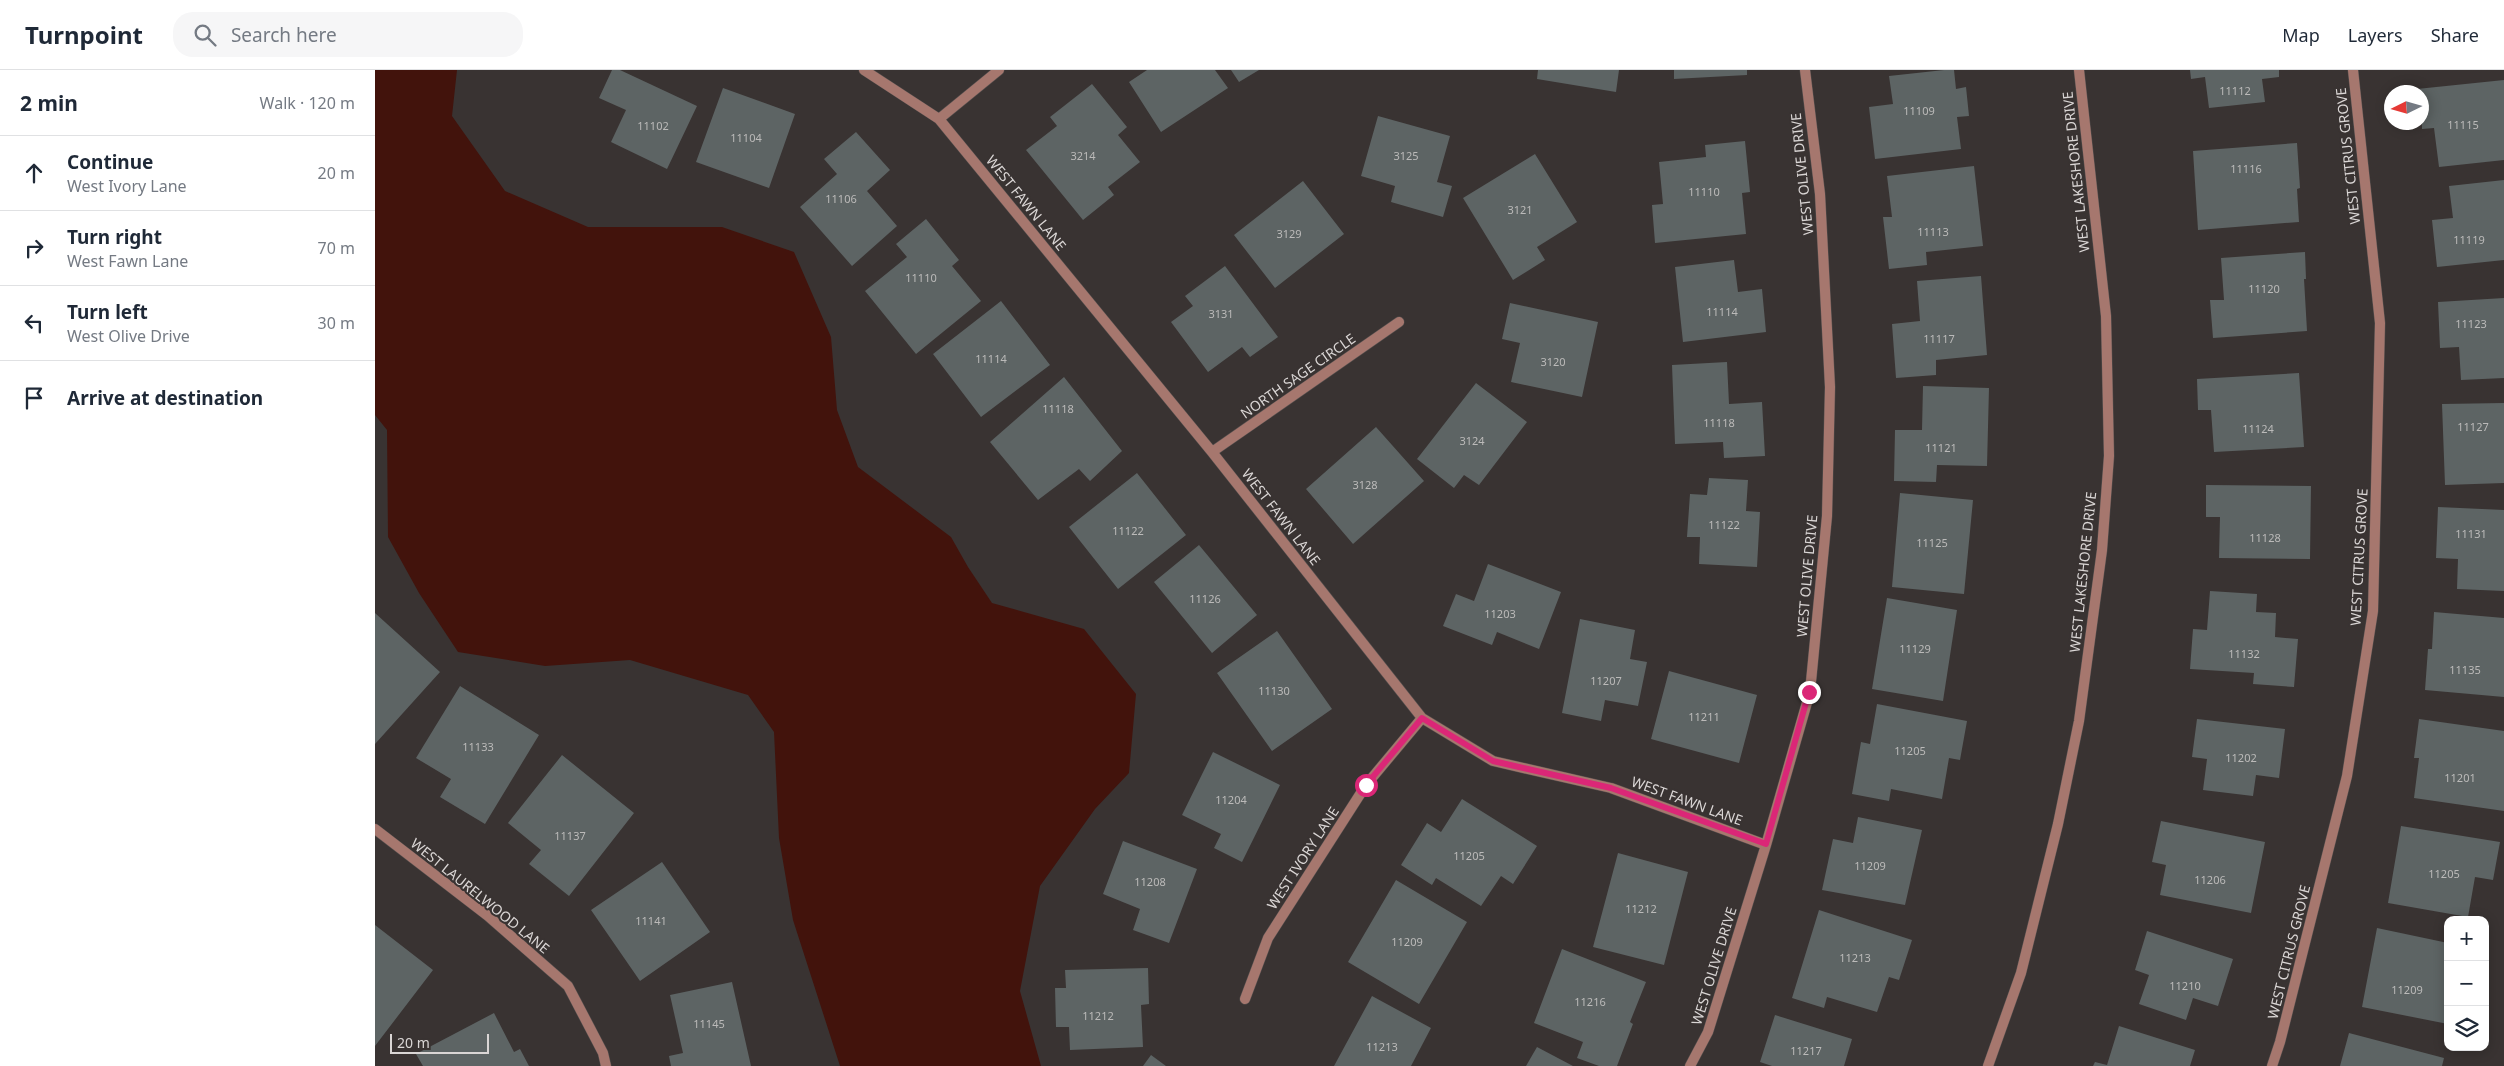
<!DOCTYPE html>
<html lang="en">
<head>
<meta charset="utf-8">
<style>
  body { margin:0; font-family:"Noto Sans",sans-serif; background:#f6f6f7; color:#1f2937 }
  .controls { position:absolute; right:15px; bottom:15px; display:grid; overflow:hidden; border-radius:10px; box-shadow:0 2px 12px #0003 }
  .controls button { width:45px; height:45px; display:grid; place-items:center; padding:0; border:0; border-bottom:1px solid #e0e1e3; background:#fff; color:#1f2937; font:25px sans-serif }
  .compass { position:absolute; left:2009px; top:15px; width:45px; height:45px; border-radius:50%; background:#fff; box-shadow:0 2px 12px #0003; rotate:265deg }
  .scale { position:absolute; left:15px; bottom:12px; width:99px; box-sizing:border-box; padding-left:5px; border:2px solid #dad6d5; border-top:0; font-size:14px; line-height:18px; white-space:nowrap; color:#dad6d5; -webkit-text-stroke:4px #393332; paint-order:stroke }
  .stop { position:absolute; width:15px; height:15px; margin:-11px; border:4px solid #db2777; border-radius:50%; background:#fff }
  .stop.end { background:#db2777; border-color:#fff; box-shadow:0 1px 5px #0008 }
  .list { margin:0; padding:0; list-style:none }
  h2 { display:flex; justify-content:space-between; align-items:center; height:65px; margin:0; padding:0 20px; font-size:21px }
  h2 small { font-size:16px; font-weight:400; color:#747a83 }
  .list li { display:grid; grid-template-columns:32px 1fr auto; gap:15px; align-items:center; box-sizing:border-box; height:75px; padding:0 20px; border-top:1px solid #e0e1e3 }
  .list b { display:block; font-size:19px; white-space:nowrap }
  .list p { margin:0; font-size:16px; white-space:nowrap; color:#747a83 }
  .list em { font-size:16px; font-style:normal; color:#747a83 }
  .icon { flex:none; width:28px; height:28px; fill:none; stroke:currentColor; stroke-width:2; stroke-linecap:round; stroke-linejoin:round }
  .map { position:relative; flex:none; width:2129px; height:996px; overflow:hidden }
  header { display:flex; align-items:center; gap:30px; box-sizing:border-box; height:70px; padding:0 25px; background:#fff; border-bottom:1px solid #e0e1e3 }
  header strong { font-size:24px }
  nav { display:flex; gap:28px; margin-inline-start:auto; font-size:18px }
  .search { width:350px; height:45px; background:#f6f6f7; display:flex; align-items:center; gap:12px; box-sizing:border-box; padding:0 18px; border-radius:20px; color:#747a83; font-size:19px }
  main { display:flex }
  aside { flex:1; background:#fff }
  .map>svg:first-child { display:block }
  .water { fill:#42130c }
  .building { fill:#5d6464 }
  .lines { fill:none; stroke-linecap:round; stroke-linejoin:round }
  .minor-casing { stroke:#56504f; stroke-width:11 }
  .tertiary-casing { stroke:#56504f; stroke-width:11 }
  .minor { stroke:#a6776e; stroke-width:10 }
  .tertiary { stroke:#a6776e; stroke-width:10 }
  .route { stroke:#db2777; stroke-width:6 }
  .labels { text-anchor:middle; stroke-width:4; stroke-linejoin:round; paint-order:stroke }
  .number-label { font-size:11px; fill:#bbbab9 }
  .street-label { font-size:14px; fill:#dad6d5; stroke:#393332 }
</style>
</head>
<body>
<header>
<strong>Turnpoint</strong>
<div class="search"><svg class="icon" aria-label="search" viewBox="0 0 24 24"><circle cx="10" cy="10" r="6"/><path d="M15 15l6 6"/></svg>Search here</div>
<nav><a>Map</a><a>Layers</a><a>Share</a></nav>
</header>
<main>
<aside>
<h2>2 min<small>Walk · 120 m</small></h2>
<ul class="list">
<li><svg class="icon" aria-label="ahead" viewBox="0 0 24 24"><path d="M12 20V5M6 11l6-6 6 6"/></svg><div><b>Continue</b><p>West Ivory Lane</p></div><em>20 m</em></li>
<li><svg class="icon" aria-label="right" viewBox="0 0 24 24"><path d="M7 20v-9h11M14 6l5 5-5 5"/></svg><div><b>Turn right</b><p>West Fawn Lane</p></div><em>70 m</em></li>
<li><svg class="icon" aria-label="left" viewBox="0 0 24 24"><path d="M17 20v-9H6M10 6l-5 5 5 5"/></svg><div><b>Turn left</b><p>West Olive Drive</p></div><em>30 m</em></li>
<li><svg class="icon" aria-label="arrive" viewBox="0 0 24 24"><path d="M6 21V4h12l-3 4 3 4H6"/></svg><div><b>Arrive at destination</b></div></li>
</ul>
</aside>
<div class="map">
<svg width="2129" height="996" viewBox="0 0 2129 996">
  <rect width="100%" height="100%" fill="#393332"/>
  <path class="water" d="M0 0H82L77 46 130 121 213 157H347L419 182 456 267 462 340 483 397 576 467 593 497 617 533 709 559 761 624 754 703 720 739 665 816 645 921 666 996H465L418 850 404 768 399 662 373 625 255 590 170 596 83 582 44 523 13 467 12 360 0 345Z"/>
  <path class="building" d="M237 0H245L322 36 292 99 236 72 251 40 224 28Z
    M772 0H840L853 18 786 62 754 12Z
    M856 0H884L864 12Z
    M1163 0H1244L1241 22 1162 9Z
    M1299 0H1372V5L1299 9Z
    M1569 0H1579L1581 19 1591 17 1594 46 1582 47 1586 79 1500 89 1494 37 1518 34 1514 6Z
    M1815 0H1904V7L1887 9 1890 32 1834 38 1830 7 1816 9Z
    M2129 10V90L2064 97 2059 58 2047 59 2046 22H2043L2042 19Z
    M717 14 752 57 743 65 765 92 733 117 739 125 708 150 651 80 682 56 675 47Z
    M348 18 420 44 394 118 321 92Z
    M1003 46 1075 66 1062 112 1077 116 1068 147 1016 132 1020 116 986 106Z
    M481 62 515 100 492 121 522 156 477 196 425 137 462 104 449 89Z
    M1370 71 1375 122 1367 123 1371 164 1280 173 1277 135 1288 134 1284 92 1331 87 1330 75Z
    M1922 73 1925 118 1922 119 1924 152 1823 160 1818 81Z
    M1160 84 1202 152 1162 177 1170 190 1138 210 1088 128Z
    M1599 96 1608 176 1551 182 1552 195 1514 199 1508 147H1517L1512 106Z
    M2129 110V190L2062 197 2057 150 2078 148 2074 116Z
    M928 111 969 164 900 218 859 165Z
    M551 149 584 190 577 196 606 231 541 284 490 221 532 187 521 174Z
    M1930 182 1931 209H1929L1932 261 1838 268 1835 230H1849L1846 188Z
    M1359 190 1363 222 1387 219 1391 262 1308 272 1300 197Z
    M850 196 903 267 875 287 867 277 833 302 796 252 818 236 810 226Z
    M1606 206 1612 285 1561 290V305L1521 308 1517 254 1545 251 1542 211Z
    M2129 228V308L2086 310 2084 277 2065 278 2063 232Z
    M626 231 675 295 606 347 558 284Z
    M1135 233 1223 252 1207 327 1136 312 1145 273 1127 269Z
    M1352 292 1354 334 1387 332 1390 386 1349 388 1348 372 1300 374 1297 295Z
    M1924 303 1929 377 1839 382 1836 340H1823L1822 309Z
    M689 307 747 381 715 411 704 399 663 430 615 372Z
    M1101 313 1152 352 1104 415 1089 405 1079 418 1042 389Z
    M1548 316 1614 318 1612 396 1562 395 1561 412 1519 411 1520 360H1547Z
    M2129 333V413L2070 415 2067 334Z
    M1001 357 1049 411 978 474 931 419Z
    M762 403 811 465 743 519 694 457Z
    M1334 408 1373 410 1371 441 1385 442 1382 497 1324 494 1325 467H1312L1315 424 1332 425Z
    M1831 415 1936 416 1935 489 1844 488 1845 447H1831Z
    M1525 423 1598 430 1589 524 1517 517Z
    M2063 437 2129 440V521L2082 519 2083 489 2061 488Z
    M824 475 882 545 837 583 779 512Z
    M1113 494 1186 522 1164 579 1122 562 1117 575 1068 556 1081 524 1099 531Z
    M1835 521 1882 524 1881 542 1901 543 1900 567 1923 569 1919 617 1878 614 1879 603 1815 599 1818 559 1832 560Z
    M1512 528 1582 540 1568 631 1497 619Z
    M2059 542 2129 548V627L2050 620 2053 579H2057Z
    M0 543 65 602 0 674Z
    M1205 549 1260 560 1255 589 1272 592 1263 636 1230 630 1226 651 1187 643Z
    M902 561 957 639 897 681 842 603Z
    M1294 601 1382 625 1364 693 1276 669Z
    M85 616 164 665 110 754 65 727 76 709 41 688Z
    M1502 634 1592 651 1585 690 1574 688 1567 729 1516 719 1514 731 1477 724 1486 672 1495 674Z
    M1822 649 1910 659 1904 708 1881 705 1878 726 1828 720 1832 689 1817 687Z
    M2044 649 2129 661V741L2039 728 2044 688H2039Z
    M838 682 905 715 867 792 839 778 846 764 807 745Z
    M187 685 259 743 194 826 154 794 166 780 133 753Z
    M1087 729 1162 776 1138 814 1126 806 1106 836 1061 808 1057 815 1026 795 1052 753 1066 762Z
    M1483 747 1547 760 1530 835 1447 820 1458 769 1478 773Z
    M1786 751 1890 772 1876 843 1785 825 1791 795 1777 792Z
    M2026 756 2125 772 2118 810 2100 807 2093 847 2013 833Z
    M748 771 822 799 794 873 758 860 765 839 728 824Z
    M1243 783 1313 802 1289 895 1218 877Z
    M287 792 335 862 265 911 216 840Z
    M1021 810 1092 852 1044 934 973 892Z
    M1444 840 1537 870 1524 910 1514 907 1502 942 1452 927 1449 938 1417 928Z
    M0 855 58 900 0 976Z
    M2002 858 2073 873V954L1987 937Z
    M1772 861 1858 889 1843 936 1818 928 1811 950 1764 934 1774 905 1760 900Z
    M1187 879 1271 912 1255 952 1258 954 1242 996H1224L1202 988 1208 972 1159 953Z
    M773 898 774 934 766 935 768 977 695 980 694 957H681L680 918H691L690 900Z
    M357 912 376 996H296L294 986 308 983 295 925Z
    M997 926 1056 958 1036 996H959Z
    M119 943 139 982 145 979 154 996H48L41 984Z
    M1400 945 1477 969 1469 996H1397L1385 992Z
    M1744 956 1820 980 1815 996H1718L1720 992 1732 995Z
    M1974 963 2069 988 2067 996H1965Z
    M1162 977 1198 996H1151Z
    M776 985 791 996H768Z"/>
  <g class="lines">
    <g class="minor-casing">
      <path id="minor" d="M489 0 564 49 837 382 1047 648 1118 691 1236 718 1391 775
        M564 49 624 0
        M837 382 1024 252
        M0 759 113 846 193 916 228 983 231 996
        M870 929 893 868 991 715 1047 648
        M1315 996 1333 962 1391 775 1435 622 1452 446 1455 317 1445 124 1430 0
        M1897 996 1905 972 1972 706 1998 541 2005 253 1978 0"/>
    </g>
    <g class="tertiary-casing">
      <path id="tertiary" d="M1613 996 1646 903 1683 754 1704 651 1727 480 1734 386 1731 246 1704 0"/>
    </g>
    <use href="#minor" class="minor"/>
    <use href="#tertiary" class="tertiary"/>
  </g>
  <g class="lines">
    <path class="route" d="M991 715 1047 648 1118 691 1236 718 1391 774 1434 622"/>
  </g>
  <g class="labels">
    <g class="number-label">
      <text x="1860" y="25">11112</text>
      <text x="1544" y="45">11109</text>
      <text x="2088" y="59">11115</text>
      <text x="278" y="60">11102</text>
      <text x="371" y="72">11104</text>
      <text x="708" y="90">3214</text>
      <text x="1031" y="90">3125</text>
      <text x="1871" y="103">11116</text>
      <text x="1329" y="126">11110</text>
      <text x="466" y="133">11106</text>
      <text x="1145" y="144">3121</text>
      <text x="1558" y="166">11113</text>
      <text x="914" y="168">3129</text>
      <text x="2094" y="174">11119</text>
      <text x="546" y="212">11110</text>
      <text x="1889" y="223">11120</text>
      <text x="1347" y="246">11114</text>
      <text x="846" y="248">3131</text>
      <text x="2096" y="258">11123</text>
      <text x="1564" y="273">11117</text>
      <text x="616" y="293">11114</text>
      <text x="1178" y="296">3120</text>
      <text x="683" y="343">11118</text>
      <text x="1344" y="357">11118</text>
      <text x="2098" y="361">11127</text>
      <text x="1883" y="363">11124</text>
      <text x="1097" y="375">3124</text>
      <text x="1566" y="382">11121</text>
      <text x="990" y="419">3128</text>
      <text x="1349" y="459">11122</text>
      <text x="753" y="465">11122</text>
      <text x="2096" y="468">11131</text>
      <text x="1890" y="472">11128</text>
      <text x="1557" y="477">11125</text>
      <text x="830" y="533">11126</text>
      <text x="1125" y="548">11203</text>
      <text x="1540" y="583">11129</text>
      <text x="1869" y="588">11132</text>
      <text x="2090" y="604">11135</text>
      <text x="1231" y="615">11207</text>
      <text x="899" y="625">11130</text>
      <text x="1329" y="651">11211</text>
      <text x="103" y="681">11133</text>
      <text x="1535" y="685">11205</text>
      <text x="1866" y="692">11202</text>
      <text x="2085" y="712">11201</text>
      <text x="856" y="734">11204</text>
      <text x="195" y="770">11137</text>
      <text x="1094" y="790">11205</text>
      <text x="1495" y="800">11209</text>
      <text x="2069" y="808">11205</text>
      <text x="1835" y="814">11206</text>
      <text x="775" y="816">11208</text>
      <text x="1266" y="843">11212</text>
      <text x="276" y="855">11141</text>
      <text x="1032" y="876">11209</text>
      <text x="1480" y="892">11213</text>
      <text x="1810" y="920">11210</text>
      <text x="2032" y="924">11209</text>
      <text x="1215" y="936">11216</text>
      <text x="723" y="950">11212</text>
      <text x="334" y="958">11145</text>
      <text x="1007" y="981">11213</text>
      <text x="1431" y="985">11217</text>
    </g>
    <g class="street-label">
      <text transform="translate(1973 86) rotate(-96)" y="5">WEST CITRUS GROVE</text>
      <text transform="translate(1701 102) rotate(-96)" y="5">WEST LAKESHORE DRIVE</text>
      <text transform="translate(1427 104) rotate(-96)" y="5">WEST OLIVE DRIVE</text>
      <text transform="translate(651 133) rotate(51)" y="5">WEST FAWN LANE</text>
      <text transform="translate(923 306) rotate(-35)" y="5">NORTH SAGE CIRCLE</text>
      <text transform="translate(906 447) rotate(52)" y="5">WEST FAWN LANE</text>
      <text transform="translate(1984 487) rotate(-87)" y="5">WEST CITRUS GROVE</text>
      <text transform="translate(1708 502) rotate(-84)" y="5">WEST LAKESHORE DRIVE</text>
      <text transform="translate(1432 506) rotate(-85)" y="5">WEST OLIVE DRIVE</text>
      <text transform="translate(1312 731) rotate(20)" y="5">WEST FAWN LANE</text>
      <text transform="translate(928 788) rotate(-57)" y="5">WEST IVORY LANE</text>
      <text transform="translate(105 826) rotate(39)" y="5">WEST LAURELWOOD LANE</text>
      <text transform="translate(1914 882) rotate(-76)" y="5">WEST CITRUS GROVE</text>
      <text transform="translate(1339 896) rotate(-73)" y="5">WEST OLIVE DRIVE</text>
    </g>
  </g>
</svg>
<div class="controls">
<button>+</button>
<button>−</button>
<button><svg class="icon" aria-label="layers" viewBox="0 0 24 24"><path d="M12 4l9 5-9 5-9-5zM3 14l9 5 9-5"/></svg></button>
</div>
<svg class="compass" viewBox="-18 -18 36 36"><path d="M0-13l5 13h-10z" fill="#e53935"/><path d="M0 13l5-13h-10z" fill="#747a83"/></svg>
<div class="scale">20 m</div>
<div class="stop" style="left:991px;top:715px"></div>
<div class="stop end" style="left:1434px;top:622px"></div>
</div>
</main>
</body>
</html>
